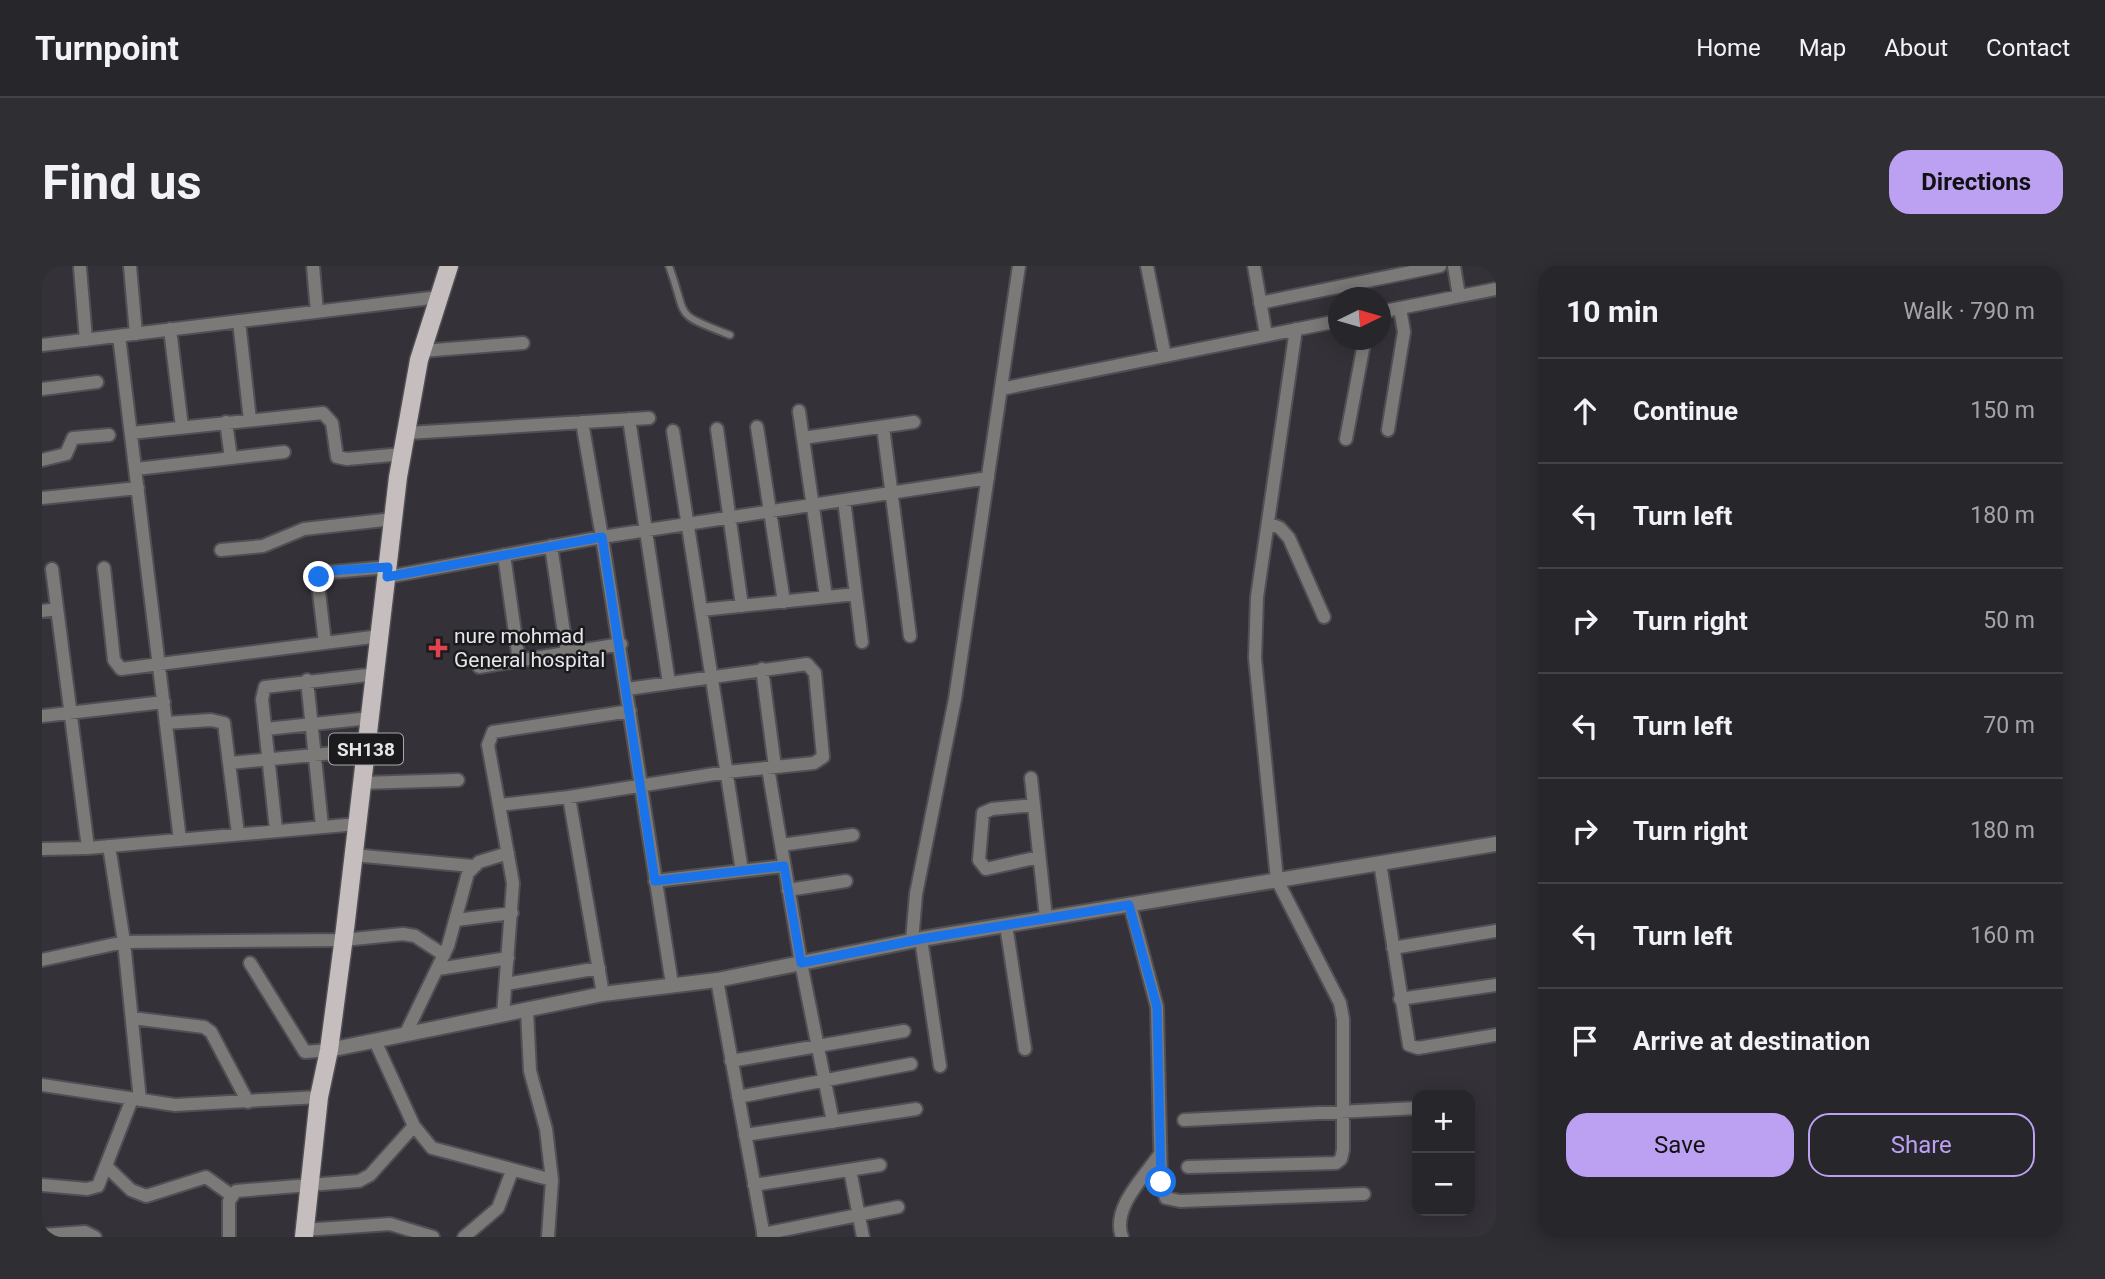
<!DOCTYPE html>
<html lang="en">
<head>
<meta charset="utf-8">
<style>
  body { margin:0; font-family:Roboto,sans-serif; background:#2f2e32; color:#f1f3f6 }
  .controls { position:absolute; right:21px; bottom:21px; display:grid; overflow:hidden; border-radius:14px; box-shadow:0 4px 18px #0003 }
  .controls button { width:63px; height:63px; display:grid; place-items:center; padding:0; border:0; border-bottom:2px solid #434347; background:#27262a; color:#f1f3f6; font:35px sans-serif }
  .compass { position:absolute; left:1286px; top:21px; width:63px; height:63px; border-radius:50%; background:#27262a; box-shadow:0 4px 18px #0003; rotate:85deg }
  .stop { position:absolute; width:21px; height:21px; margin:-16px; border:5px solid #1a73e8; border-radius:50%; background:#fff }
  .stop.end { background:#1a73e8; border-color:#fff; box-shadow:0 2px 7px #0008 }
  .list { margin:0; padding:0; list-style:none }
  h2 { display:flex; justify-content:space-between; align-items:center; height:91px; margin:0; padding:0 28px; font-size:30px }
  h2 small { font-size:23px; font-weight:400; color:#a4a5a8 }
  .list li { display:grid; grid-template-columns:46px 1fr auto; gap:21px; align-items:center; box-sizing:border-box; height:105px; padding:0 28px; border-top:2px solid #434347 }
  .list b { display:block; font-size:26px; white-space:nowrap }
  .list em { font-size:23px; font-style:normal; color:#a4a5a8 }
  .actions { display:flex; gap:14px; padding:21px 28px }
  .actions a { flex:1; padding:16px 0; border:2px solid #bca0f2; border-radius:21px; text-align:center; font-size:24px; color:#bca0f2 }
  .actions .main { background:#bca0f2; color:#111 }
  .icon { flex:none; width:38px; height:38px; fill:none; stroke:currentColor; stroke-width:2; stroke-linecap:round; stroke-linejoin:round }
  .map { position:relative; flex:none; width:1454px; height:971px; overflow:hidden; border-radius:21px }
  header { display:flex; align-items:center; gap:42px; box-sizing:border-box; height:98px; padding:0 35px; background:#27262a; border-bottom:2px solid #434347 }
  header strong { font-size:33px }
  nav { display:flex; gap:38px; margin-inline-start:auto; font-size:24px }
  .intro { display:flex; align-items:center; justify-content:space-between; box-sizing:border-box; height:168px; padding:0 42px }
  h1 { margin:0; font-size:49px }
  .button { padding:18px 32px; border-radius:21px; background:#bca0f2; color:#111; font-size:24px; font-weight:700 }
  main { display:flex; gap:42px; padding:0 42px }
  aside { flex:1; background:#27262a; border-radius:21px; box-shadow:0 4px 18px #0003 }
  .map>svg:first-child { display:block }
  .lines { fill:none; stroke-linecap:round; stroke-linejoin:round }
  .service-casing { stroke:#504f54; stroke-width:10 }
  .minor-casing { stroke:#504f54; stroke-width:16 }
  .tertiary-casing { stroke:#504f54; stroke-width:18 }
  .primary-casing { stroke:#504f54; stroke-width:21 }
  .service { stroke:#7c7979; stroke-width:6 }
  .minor { stroke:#7c7979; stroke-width:12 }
  .tertiary { stroke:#7c7979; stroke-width:14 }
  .primary { stroke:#c6bebe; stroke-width:18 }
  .route { stroke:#1a73e8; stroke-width:9 }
  .health-dot { fill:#e0444e; stroke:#1b1a1d; stroke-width:2.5 }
  .labels { text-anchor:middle; stroke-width:5; stroke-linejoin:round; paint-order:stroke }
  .shield { fill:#1b1a1d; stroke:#a9a8ac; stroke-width:2 }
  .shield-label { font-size:19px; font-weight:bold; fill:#e6e5e9 }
  .poi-label { font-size:21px; fill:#e6e5e9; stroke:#1b1a1d; text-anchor:start }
</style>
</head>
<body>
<header>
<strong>Turnpoint</strong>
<nav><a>Home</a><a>Map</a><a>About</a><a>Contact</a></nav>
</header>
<div class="intro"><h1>Find us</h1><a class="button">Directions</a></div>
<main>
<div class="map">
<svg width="1454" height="971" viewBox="0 0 1454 971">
  <rect width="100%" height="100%" fill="#343238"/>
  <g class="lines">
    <g class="service-casing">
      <path id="service" d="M627 0C647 54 629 46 688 69"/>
    </g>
    <g class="minor-casing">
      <path id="minor" d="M88 0 94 68
        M271 0 275 46
        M1105 0 1123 90
        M1212 0 1224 69
        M1412 0 1417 30
        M38 2 44 74
        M1218 37 1398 0
        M1338 46 1454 23
        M197 55 208 154
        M128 63 140 161
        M77 70 138 574
        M0 79 397 31
        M380 85 481 77
        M0 123 55 116
        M959 123 1296 55
        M757 145 784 331
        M587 153 627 417
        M184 156 189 192
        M540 156 560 271 946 212
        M715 161 742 336
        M841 161 868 370
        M675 163 700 340
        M1346 164 1362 66 1358 42
        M631 165 700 605
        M89 167 281 147 290 157 295 191 305 193 361 188
        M366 167 607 152
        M761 172 872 156
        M1304 173 1321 83 1320 74
        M0 194 24 188 31 172 67 169
        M94 203 242 186
        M0 232 96 222
        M802 234 820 376
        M1226 257 1238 262 1247 272 1282 351
        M509 280 525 387
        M179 284 221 280 262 263 351 253
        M462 289 477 395
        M62 302 72 394 79 403 338 370
        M10 303 46 582
        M345 311 560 271 630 718
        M659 344 814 328
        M0 345 15 343
        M283 377 276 318 279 307 346 301
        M437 401 579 378
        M720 403 733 501
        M265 414 280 560
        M0 450 122 436
        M124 457 169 454 182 457 196 568
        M224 463 328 452
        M188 497 324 484
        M726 502 759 697 791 856
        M989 512 1004 652
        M320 517 416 514
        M527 531 561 728
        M457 539 446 479 451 466 588 445
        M992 539 950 543 941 547 937 594 944 603 997 591
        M234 564 220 433 223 421 334 408
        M739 579 811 569
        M67 580 82 676 98 834
        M0 583 46 582 315 558
        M311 589 430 600
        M1338 597 1367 779 1376 782 1454 769
        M613 615 742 600
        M746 624 804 615
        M1088 639 1115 741 1119 916 1124 932 1138 935 1322 928
        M414 654 470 647
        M964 659 983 783
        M879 673 898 800
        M870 675 874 628 913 433 977 0
        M1351 682 1454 665
        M0 694 82 676 301 674 361 668 373 670 402 689
        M208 697 263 786 287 784
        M396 703 466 692
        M675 714 722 971
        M464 718 557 702
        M1358 733 1454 719
        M485 745 488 805 504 863 510 914 506 971
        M461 749 471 617 457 539 527 531 685 506 772 497 781 491 773 407 765 398 585 423
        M90 752 162 761 169 766 206 836
        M363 769 406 680 426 607 437 596 466 587
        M333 775 372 860 390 882 510 914
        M689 795 862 765
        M0 819 133 839 277 831
        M696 831 869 798
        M1142 854 1375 842
        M703 869 874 843
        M65 901 89 924 104 930 164 911 189 929
        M1146 901 1294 897 1299 893 1301 884V753L1298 737 1235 614 1213 392 1215 331 1254 63
        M808 904 821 971
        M0 919 45 923 56 920 90 833
        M712 919 838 899
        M262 964 348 958 391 971
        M721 968 856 941
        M0 969 43 966 53 971
        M187 971V935L194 925 317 915 328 909 372 860
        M422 971 456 942 470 905
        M1080 971C1069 942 1103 910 1118 888"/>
    </g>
    <g class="tertiary-casing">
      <path id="tertiary" d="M287 784 561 728 675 714 879 673 1454 578"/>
    </g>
    <g class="primary-casing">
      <path id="primary" d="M262 971 277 831 287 784 303 663 356 211 377 94 407 0"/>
    </g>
    <use href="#service" class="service"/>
    <use href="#minor" class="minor"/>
    <use href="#tertiary" class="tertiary"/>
    <use href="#primary" class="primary"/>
  </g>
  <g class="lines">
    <path class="route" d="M277 311 285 305 346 301 345 311 560 271 613 615 742 600 759 697 879 673 1087 639 1115 741 1119 916"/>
  </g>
  <path class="health-dot" d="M392.5 371.5h7v7h7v7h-7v7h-7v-7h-7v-7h7z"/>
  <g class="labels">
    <rect class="shield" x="287" y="467.5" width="74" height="31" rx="5"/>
    <g class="shield-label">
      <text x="324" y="490">SH138</text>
    </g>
    <g class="poi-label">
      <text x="412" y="377">nure mohmad<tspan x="412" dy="24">General hospital</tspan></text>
    </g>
  </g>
</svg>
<div class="controls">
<button>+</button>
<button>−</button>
</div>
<svg class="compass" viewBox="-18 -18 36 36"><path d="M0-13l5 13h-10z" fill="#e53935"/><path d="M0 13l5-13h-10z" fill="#a4a5a8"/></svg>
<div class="stop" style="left:1119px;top:916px"></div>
<div class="stop end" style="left:277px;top:311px"></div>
</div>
<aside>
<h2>10 min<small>Walk · 790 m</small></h2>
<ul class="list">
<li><svg class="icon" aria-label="ahead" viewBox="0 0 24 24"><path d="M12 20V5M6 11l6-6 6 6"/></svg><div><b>Continue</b></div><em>150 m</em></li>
<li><svg class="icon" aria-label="left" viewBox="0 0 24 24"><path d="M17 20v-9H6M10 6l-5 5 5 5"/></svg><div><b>Turn left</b></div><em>180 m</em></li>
<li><svg class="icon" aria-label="right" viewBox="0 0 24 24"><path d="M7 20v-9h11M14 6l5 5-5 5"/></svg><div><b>Turn right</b></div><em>50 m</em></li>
<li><svg class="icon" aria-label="left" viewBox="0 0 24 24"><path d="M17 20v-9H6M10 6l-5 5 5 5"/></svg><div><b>Turn left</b></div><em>70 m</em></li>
<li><svg class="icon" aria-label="right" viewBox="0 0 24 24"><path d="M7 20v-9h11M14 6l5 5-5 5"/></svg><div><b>Turn right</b></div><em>180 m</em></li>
<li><svg class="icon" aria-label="left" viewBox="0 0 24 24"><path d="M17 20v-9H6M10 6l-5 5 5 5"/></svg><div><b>Turn left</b></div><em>160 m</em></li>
<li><svg class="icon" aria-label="arrive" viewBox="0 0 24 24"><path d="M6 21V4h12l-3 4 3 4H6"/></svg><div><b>Arrive at destination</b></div></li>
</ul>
<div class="actions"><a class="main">Save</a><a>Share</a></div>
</aside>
</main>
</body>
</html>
